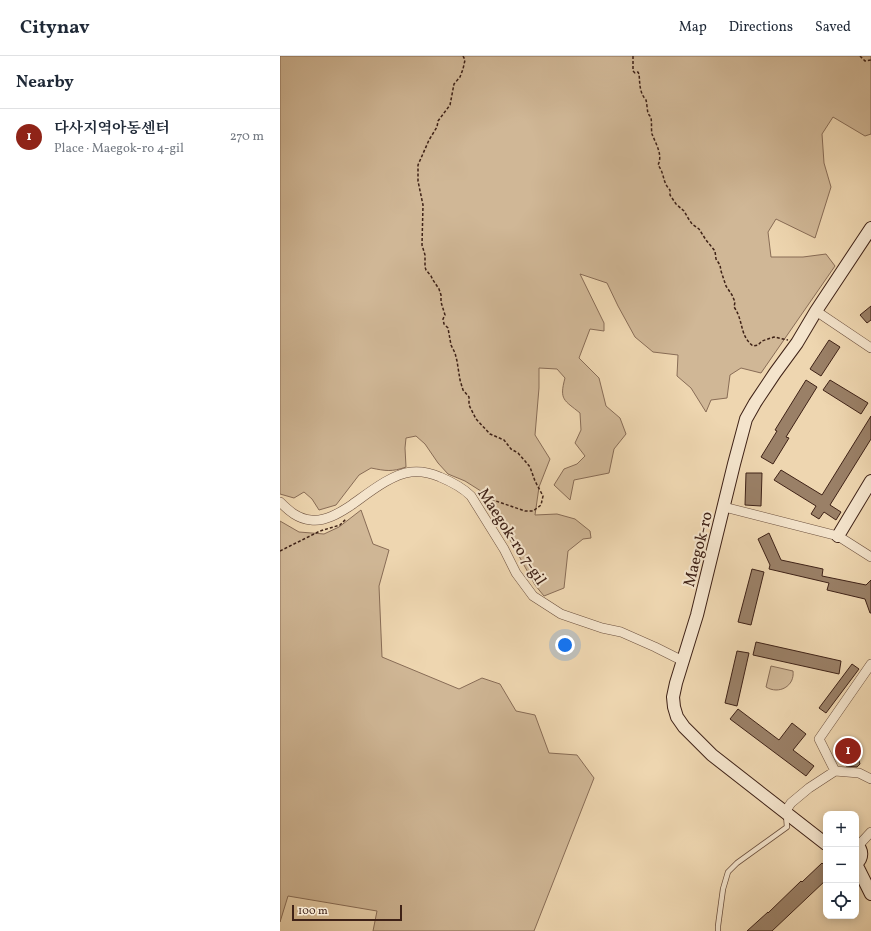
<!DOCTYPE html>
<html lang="en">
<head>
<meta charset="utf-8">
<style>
  body { margin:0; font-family:Vollkorn,"Noto Serif KR",serif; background:#f6f6f7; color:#1f2937 }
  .controls { position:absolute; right:12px; bottom:12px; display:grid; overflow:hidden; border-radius:8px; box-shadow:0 2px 10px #0003 }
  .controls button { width:36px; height:36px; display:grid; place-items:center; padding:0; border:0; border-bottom:1px solid #e0e1e3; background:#fff; color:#1f2937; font:20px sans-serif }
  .scale { position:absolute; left:12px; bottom:10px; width:110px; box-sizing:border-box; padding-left:4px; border:2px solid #3f2217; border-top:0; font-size:11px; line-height:14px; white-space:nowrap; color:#3f2217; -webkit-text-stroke:3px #f4e4cc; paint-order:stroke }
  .you { position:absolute; left:285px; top:589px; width:14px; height:14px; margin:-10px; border:3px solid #fff; border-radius:50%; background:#1a73e8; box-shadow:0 0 0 6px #1a73e833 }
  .badge { display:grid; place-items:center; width:26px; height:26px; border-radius:50%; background:#8f2418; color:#fff; font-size:13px; font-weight:700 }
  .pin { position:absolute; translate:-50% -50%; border:2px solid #fff; box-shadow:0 1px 4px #0006 }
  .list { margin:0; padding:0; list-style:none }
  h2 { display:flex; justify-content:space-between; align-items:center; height:52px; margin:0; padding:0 16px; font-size:17px }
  h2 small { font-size:13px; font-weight:400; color:#747a83 }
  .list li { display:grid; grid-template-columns:26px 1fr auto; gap:12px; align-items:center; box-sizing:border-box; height:56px; padding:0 16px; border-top:1px solid #e0e1e3 }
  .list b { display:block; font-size:15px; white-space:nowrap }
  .list p { margin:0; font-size:13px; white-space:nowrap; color:#747a83 }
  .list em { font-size:13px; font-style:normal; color:#747a83 }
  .icon { flex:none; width:22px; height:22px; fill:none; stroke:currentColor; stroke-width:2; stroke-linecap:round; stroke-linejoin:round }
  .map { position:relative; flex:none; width:591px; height:875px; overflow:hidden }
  header { display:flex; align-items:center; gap:24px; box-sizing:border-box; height:56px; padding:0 20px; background:#fff; border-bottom:1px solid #e0e1e3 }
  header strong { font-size:19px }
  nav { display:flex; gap:22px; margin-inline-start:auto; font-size:14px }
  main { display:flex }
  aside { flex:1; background:#fff }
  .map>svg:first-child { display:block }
  .green { fill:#d0b796; stroke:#886c56 }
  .building { fill:#9a8067; stroke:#3f2217 }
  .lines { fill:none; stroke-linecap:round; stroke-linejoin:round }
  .lane-casing { stroke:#6b4f3d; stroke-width:6 }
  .street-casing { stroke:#6b4f3d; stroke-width:10 }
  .secondary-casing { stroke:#3f2217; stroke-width:14 }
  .path { stroke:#3f2217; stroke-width:1.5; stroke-dasharray:3 2; stroke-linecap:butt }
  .lane { stroke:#f4e4cc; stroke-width:4.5 }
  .street { stroke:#f4e4cc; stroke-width:9 }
  .secondary { stroke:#f4e4cc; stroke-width:12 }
  .labels { text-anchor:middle; stroke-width:4; stroke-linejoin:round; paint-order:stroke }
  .street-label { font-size:16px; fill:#3f2217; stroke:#f4e4cc }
</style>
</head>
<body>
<header>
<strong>Citynav</strong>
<nav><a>Map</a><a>Directions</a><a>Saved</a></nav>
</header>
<main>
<aside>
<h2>Nearby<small></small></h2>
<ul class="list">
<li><span class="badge">1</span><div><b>다사지역아동센터</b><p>Place · Maegok-ro 4-gil</p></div><em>270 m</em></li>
</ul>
</aside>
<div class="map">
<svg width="591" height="875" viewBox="0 0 591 875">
  <rect width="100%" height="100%" fill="#eed6b0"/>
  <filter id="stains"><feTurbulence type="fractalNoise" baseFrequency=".005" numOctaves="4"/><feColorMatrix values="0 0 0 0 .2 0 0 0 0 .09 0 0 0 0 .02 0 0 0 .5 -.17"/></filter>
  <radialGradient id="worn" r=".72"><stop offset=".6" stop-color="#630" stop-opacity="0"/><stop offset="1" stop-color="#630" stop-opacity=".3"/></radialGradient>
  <path class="green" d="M0 0H591V78L585 80 553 61 542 78 544 107 551 131 535 182 496 163 488 176 491 201H523L546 198 555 210 481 317 461 312 450 319 447 342 431 344 426 356 411 332 397 320 398 299 373 296 355 281 338 250 327 227 300 218 324 267V275L310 273 299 302 319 322 326 350 340 362 346 378 334 393 329 417 294 424 290 444 274 429 284 413 297 408 305 400 295 387 301 374 300 357C284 344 279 344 285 322L277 313 259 312V332L255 379 270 403 259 431 255 459 277 458 295 463 310 475 311 482 303 483 288 495 284 532 264 540 255 529 204 437 185 425 168 418 158 407 145 388 136 380 126 382 125 392 126 411C112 416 106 415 91 412L79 419 56 449 39 454 32 443 24 436 14 442 0 438Z
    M81 454 93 488 109 494 99 530 102 601 179 633 202 622 220 628 236 655 255 659 269 697 297 699 314 722 254 875H93L97 855 8 840 0 866V465L19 476 44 478 59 471Z
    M491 610 513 615C515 630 499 639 486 631Z"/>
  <path class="building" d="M591 250V264L587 267 580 259Z
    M549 284 560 291 541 320 530 313Z
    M526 324 537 331 506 381 509 382 493 408 481 401 497 375 495 374Z
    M550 324 588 347 581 358 543 334Z
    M591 360V383L550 449 561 456 556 464 544 456 539 463 531 458 536 450 494 424 501 414 542 439Z
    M466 417H482L481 450 465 449Z
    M489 477 501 504 543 513 542 520 586 529 591 524V557H590L585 543 547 534 549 527 489 513 490 509 478 483Z
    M472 513 484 516 471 569 458 566Z
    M476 586 561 605 559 618 473 599Z
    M457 595 469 597 457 650 445 647Z
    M572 608 579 613 546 657 539 652Z
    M458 653 499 684 512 667 526 678 513 694 534 710 526 720 450 663Z
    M568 689 578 701 580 708 577 711 566 710 557 701Z
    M542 807 546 811V824L492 875H467L488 856V857L521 825 522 826Z"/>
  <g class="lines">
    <g class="lane-casing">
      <path id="lane" d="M438 875V870L443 833 448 816 457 807 507 771 506 759"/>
    </g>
    <g class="street-casing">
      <path id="street" d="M536 255 591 292
        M0 446C9 455 18 463 31 464 45 466 59 457 70 450 86 439 111 418 131 416 141 415 151 417 160 421 172 426 182 431 191 440L224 493 236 517 253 540 281 558 322 572 341 576 375 591 403 605
        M444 451 558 480 591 501
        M555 715 579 717 591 723
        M505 756 511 747 529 732 555 715 539 683 591 608
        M578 790 591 776"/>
    </g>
    <g class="secondary-casing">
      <path id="secondary" d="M558 480 591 425
        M546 788 432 699 404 671 397 661 394 651 393 641 396 627 417 559 454 408 466 363 475 347 495 317 517 287 536 255 591 172
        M576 788C583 794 583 802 576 808
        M576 808 591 838"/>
    </g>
    <path class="path" d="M183 0 185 4 183 13 180 21 174 28 170 49 158 65 157 71 149 84 138 109V125L143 149 142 189 145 199V211L146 214 151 220 153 224 159 233 161 239V246L165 259 163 263 164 268 168 272 171 289 175 297 177 305 180 324 183 334 189 341V349L196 363 210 378 224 384 231 393 238 397 245 405 250 411 255 425 263 440 261 449 253 455H245L213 444 202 443
      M353 0V15L355 17 358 16 359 18C360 27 359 36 366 44 367 48 367 53 368 57 369 60 370 59 371 62 372 67 371 73 372 78 376 88 383 99 378 109 385 118 382 126 390 134V139L396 148 404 155 408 162 412 168 419 173 426 184 435 195 436 203 440 209 441 215 446 230 452 239 455 246 454 251C464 265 459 279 473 290L478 289 482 285 494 281 508 284
      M580 0 585 5 591 4
      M0 495 40 475 60 469 66 463"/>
    <use href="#lane" class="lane"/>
    <use href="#street" class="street"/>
    <use href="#secondary" class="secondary"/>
  </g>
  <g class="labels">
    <g class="street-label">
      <text transform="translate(233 480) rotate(57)" y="6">Maegok-ro 7-gil</text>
      <text transform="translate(417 493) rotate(-76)" y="6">Maegok-ro</text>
    </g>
  </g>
  <rect width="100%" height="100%" filter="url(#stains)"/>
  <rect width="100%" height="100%" fill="url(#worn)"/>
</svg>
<div class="controls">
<button>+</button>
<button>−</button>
<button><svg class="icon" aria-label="locate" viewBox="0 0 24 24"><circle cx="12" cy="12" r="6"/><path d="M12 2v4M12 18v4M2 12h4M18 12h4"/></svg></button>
</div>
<div class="scale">100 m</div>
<div class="you"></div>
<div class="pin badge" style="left:568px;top:695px">1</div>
</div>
</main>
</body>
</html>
